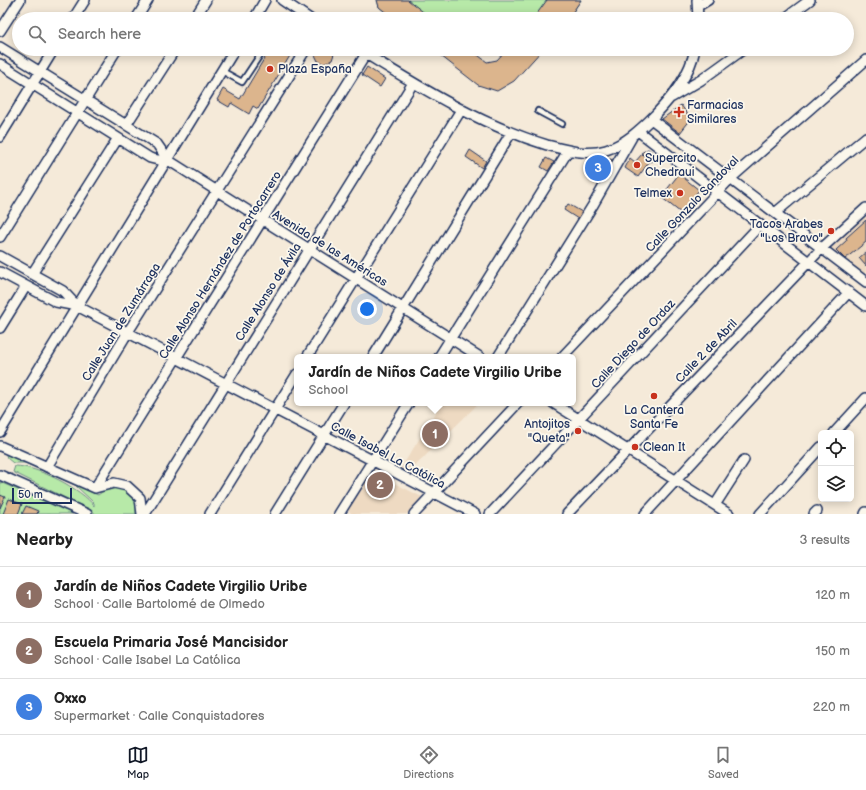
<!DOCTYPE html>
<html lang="en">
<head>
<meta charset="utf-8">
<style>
  body { margin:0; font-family:"Balsamiq Sans",sans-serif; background:#f6f6f6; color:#222 }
  .controls { position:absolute; right:12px; bottom:12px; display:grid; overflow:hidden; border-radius:6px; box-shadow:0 2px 10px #0003 }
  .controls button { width:36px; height:36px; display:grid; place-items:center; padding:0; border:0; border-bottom:1px solid #e0e0e0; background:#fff; color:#222; font:20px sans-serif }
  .scale { position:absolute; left:12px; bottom:10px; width:60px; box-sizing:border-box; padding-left:4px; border:2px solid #1b2f5e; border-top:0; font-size:11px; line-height:14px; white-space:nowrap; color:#1b2f5e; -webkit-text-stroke:3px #fbf7ec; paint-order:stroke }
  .you { position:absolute; left:367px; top:309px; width:14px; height:14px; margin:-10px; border:3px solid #fff; border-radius:50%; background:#1a73e8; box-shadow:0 0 0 6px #1a73e833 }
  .badge { display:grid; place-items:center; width:26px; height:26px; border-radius:50%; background:#111827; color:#fff; font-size:13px; font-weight:700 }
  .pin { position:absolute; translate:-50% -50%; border:2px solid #fff; box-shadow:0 1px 4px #0006 }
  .popup { position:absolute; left:294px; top:354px; width:282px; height:52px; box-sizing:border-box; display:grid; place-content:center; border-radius:6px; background:#fff; filter:drop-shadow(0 1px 3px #0005); font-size:13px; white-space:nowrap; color:#767676 }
  .popup b { font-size:15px; color:#222 }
  .popup::after { content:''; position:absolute; left:50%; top:100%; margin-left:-8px; border:8px solid transparent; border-top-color:#fff }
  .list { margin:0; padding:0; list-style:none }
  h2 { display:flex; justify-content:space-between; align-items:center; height:52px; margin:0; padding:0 16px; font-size:17px }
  h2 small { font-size:13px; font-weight:400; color:#767676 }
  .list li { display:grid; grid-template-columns:26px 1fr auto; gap:12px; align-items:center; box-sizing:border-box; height:56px; padding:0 16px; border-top:1px solid #e0e0e0 }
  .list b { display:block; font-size:15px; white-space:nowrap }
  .list p { margin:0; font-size:13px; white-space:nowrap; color:#767676 }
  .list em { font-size:13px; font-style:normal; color:#767676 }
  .icon { flex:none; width:22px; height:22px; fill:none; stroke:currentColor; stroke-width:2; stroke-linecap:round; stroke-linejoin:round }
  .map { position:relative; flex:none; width:866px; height:514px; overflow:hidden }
  .search { position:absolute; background:#fff; box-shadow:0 2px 10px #0003; left:12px; right:12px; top:12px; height:44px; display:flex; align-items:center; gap:10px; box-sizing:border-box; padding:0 14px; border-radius:22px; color:#767676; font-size:15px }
  .sheet { height:220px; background:#fff }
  nav { display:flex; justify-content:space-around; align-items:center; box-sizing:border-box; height:56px; border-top:1px solid #e0e0e0; background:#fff; font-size:11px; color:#767676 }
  nav a { display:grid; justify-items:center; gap:2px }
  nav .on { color:#111827 }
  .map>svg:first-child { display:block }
  .built { fill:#eedac2 }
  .green { fill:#b7e9a8; stroke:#698c83 }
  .building { fill:#dcb58d; stroke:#1b2f5e }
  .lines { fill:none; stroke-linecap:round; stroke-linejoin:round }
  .service-casing { stroke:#1b2f5e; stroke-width:8 }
  .minor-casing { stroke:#1b2f5e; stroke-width:12 }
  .service { stroke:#fbf7ec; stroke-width:4.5 }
  .minor { stroke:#fbf7ec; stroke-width:9 }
  .poi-dot { fill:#c8321e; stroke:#fbf7ec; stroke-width:1.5 }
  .labels { text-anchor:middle; stroke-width:3.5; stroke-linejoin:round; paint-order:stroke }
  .poi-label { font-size:12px; fill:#1b2f5e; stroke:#fbf7ec; text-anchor:start }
  .street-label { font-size:12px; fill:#1b2f5e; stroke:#fbf7ec }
</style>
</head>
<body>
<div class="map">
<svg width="866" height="514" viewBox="0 0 866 514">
  <rect width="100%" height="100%" fill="#f5ead9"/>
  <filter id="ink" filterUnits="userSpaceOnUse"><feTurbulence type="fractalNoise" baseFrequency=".025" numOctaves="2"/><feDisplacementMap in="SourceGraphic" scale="8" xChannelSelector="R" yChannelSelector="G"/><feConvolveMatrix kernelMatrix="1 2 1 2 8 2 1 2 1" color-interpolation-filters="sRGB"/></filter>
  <g filter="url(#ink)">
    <path class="built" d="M866 216V272L862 275 829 250Z
      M442 403H479L409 472 401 468Z
      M372 472 422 497 407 514H352L347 509Z"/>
    <path class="green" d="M377 0H581L568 19H394L379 7Z
      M5 452 98 495C117 479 138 490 136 514H94V512L13 472 15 466C37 466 82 489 94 506V503L75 485 25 463H13L7 458Z
      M0 482 73 514H0Z"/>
    <path class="building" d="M377 0H408L432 19H394L379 7Z
      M547 0H581L568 19H533Z
      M271 15 277 19H269Z
      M270 49H294L258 109 253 106 249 114 231 103 229 107 217 100 223 89 240 99Z
      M316 49H333L334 54 332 60 324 64 318 61 315 55Z
      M432 49H470L487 62 497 60 507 49H543L514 81 497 91 478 85Z
      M367 67 385 79 380 87 362 75Z
      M681 105 691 119 680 133 662 119Z
      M648 149 656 156 652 162 641 153Z
      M470 150 486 161 482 168 466 157Z
      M642 154 650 161 638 177 625 168 630 158 635 162Z
      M546 158 554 162 548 171 541 167Z
      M611 159 613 162 601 182 585 171 590 164Z
      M679 174 699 190 681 213 661 197Z
      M568 204 582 212 578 219 564 210Z
      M866 220V242L845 259 836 250 847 240 846 238Z
      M866 252V266L859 258Z
      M0 495 5 497 0 508Z
      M9 499 22 504 18 514H3Z
      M26 506 38 511 37 514H22Z"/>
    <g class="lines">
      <g class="service-casing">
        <path id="service" d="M222 71 242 82 264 49
          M538 111 562 124"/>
      </g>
      <g class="minor-casing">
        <path id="minor" d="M282 0 310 19
          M697 0 698 19
          M698 6 708 0
          M73 19 85 0
          M136 19 148 0
          M194 19 206 0
          M254 19 265 0
          M784 19 810 0
          M0 31 20 0
          M0 47 157 144 168 160 480 357
          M358 49C418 86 478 124 547 145 566 150 586 156 606 150 625 144 641 129 655 115 673 96 690 75 695 49
          M0 64 150 158 158 160H168
          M672 97 701 80 744 49
          M651 119 866 282
          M126 125 175 49
          M638 131 866 306
          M0 137 54 49
          M775 213 866 137
          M0 237 117 49
          M0 256 63 291 77 306
          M0 272 56 302 77 306 475 514
          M32 274 118 138
          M0 328 26 286
          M307 357 461 110
          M373 357 511 133
          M439 357 568 151
          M498 357 593 205 632 137
          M562 357 730 179 866 60
          M553 403 729 514
          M0 432 235 49
          M834 433 866 398
          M0 446 95 488 114 483 127 486 140 498 142 514
          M47 467 128 332 306 49
          M0 475 87 514
          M95 488 366 54
          M715 505 744 460
          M145 514 413 83
          M210 514 297 374
          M275 514 344 403
          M339 514 409 403
          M414 514 518 403
          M490 514 760 225
          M567 514 821 249 866 208
          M645 514 849 292
          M760 514 821 447
          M814 514 817 511
          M865 514 866 512"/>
      </g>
      <use href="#service" class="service"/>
      <use href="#minor" class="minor"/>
    </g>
  </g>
  <g class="poi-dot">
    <circle cx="270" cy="69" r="4"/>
    <path d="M677 106h4v4h4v4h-4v4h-4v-4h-4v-4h4z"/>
    <circle cx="637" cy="165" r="4"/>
    <circle cx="680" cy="193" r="4"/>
    <circle cx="831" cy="231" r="4"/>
    <circle cx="654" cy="396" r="4"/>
    <circle cx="578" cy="431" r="4"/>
    <circle cx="635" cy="447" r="4"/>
  </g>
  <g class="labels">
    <g class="poi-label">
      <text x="278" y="73">Plaza España</text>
      <text x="687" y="109">Farmacias<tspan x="687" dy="14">Similares</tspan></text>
      <text x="645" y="162">Supercito<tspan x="645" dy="14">Chedraui</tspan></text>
      <text x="672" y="197" text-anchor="end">Telmex</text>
      <text x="823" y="228" text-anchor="end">Tacos Arabes<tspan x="823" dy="14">"Los Bravo"</tspan></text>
      <text x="654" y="414" text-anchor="middle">La Cantera<tspan x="654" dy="14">Santa Fe</tspan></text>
      <text x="570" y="428" text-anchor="end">Antojitos<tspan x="570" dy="14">"Queta"</tspan></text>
      <text x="643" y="451">Clean It</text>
    </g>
    <g class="street-label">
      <text transform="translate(692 204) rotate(-46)" y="4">Calle Gonzalo Sandoval</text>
      <text transform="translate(330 248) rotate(32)" y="4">Avenida de las Américas</text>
      <text transform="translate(220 265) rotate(-58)" y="4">Calle Alonso Hernández de Portocarrero</text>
      <text transform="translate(268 292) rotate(-58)" y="4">Calle Alonso de Ávila</text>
      <text transform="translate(121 322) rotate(-58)" y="4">Calle Juan de Zumárraga</text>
      <text transform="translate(633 344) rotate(-47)" y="4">Calle Diego de Ordaz</text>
      <text transform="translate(706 351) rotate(-46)" y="4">Calle 2 de Abril</text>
      <text transform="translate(388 455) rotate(28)" y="4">Calle Isabel La Católica</text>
    </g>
  </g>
</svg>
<div class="controls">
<button><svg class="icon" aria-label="locate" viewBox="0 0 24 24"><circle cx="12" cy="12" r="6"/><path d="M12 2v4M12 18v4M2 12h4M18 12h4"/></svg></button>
<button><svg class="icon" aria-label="layers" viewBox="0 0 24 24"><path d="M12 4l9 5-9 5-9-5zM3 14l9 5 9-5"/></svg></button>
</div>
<div class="scale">50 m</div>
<div class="you"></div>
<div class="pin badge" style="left:435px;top:434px;background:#8d6e63">1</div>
<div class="popup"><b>Jardín de Niños Cadete Virgilio Uribe</b>School</div>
<div class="pin badge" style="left:380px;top:485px;background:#8d6e63">2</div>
<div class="pin badge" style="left:598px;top:168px;background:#3f7fe0">3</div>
<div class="search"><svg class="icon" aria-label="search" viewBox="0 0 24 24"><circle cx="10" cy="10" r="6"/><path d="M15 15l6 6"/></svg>Search here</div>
</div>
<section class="sheet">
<h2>Nearby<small>3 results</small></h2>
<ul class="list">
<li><span class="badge" style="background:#8d6e63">1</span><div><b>Jardín de Niños Cadete Virgilio Uribe</b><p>School · Calle Bartolomé de Olmedo</p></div><em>120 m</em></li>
<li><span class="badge" style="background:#8d6e63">2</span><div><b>Escuela Primaria José Mancisidor</b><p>School · Calle Isabel La Católica</p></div><em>150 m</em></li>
<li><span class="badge" style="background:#3f7fe0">3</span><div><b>Oxxo</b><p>Supermarket · Calle Conquistadores</p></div><em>220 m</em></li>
</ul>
</section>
<nav>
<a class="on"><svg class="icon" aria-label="map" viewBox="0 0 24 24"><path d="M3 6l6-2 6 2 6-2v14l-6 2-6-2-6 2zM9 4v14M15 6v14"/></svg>Map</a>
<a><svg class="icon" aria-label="directions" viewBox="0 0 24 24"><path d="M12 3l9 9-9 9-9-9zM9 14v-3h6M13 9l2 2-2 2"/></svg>Directions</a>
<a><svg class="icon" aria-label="saved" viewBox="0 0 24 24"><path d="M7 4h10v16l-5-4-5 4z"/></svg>Saved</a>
</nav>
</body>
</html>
